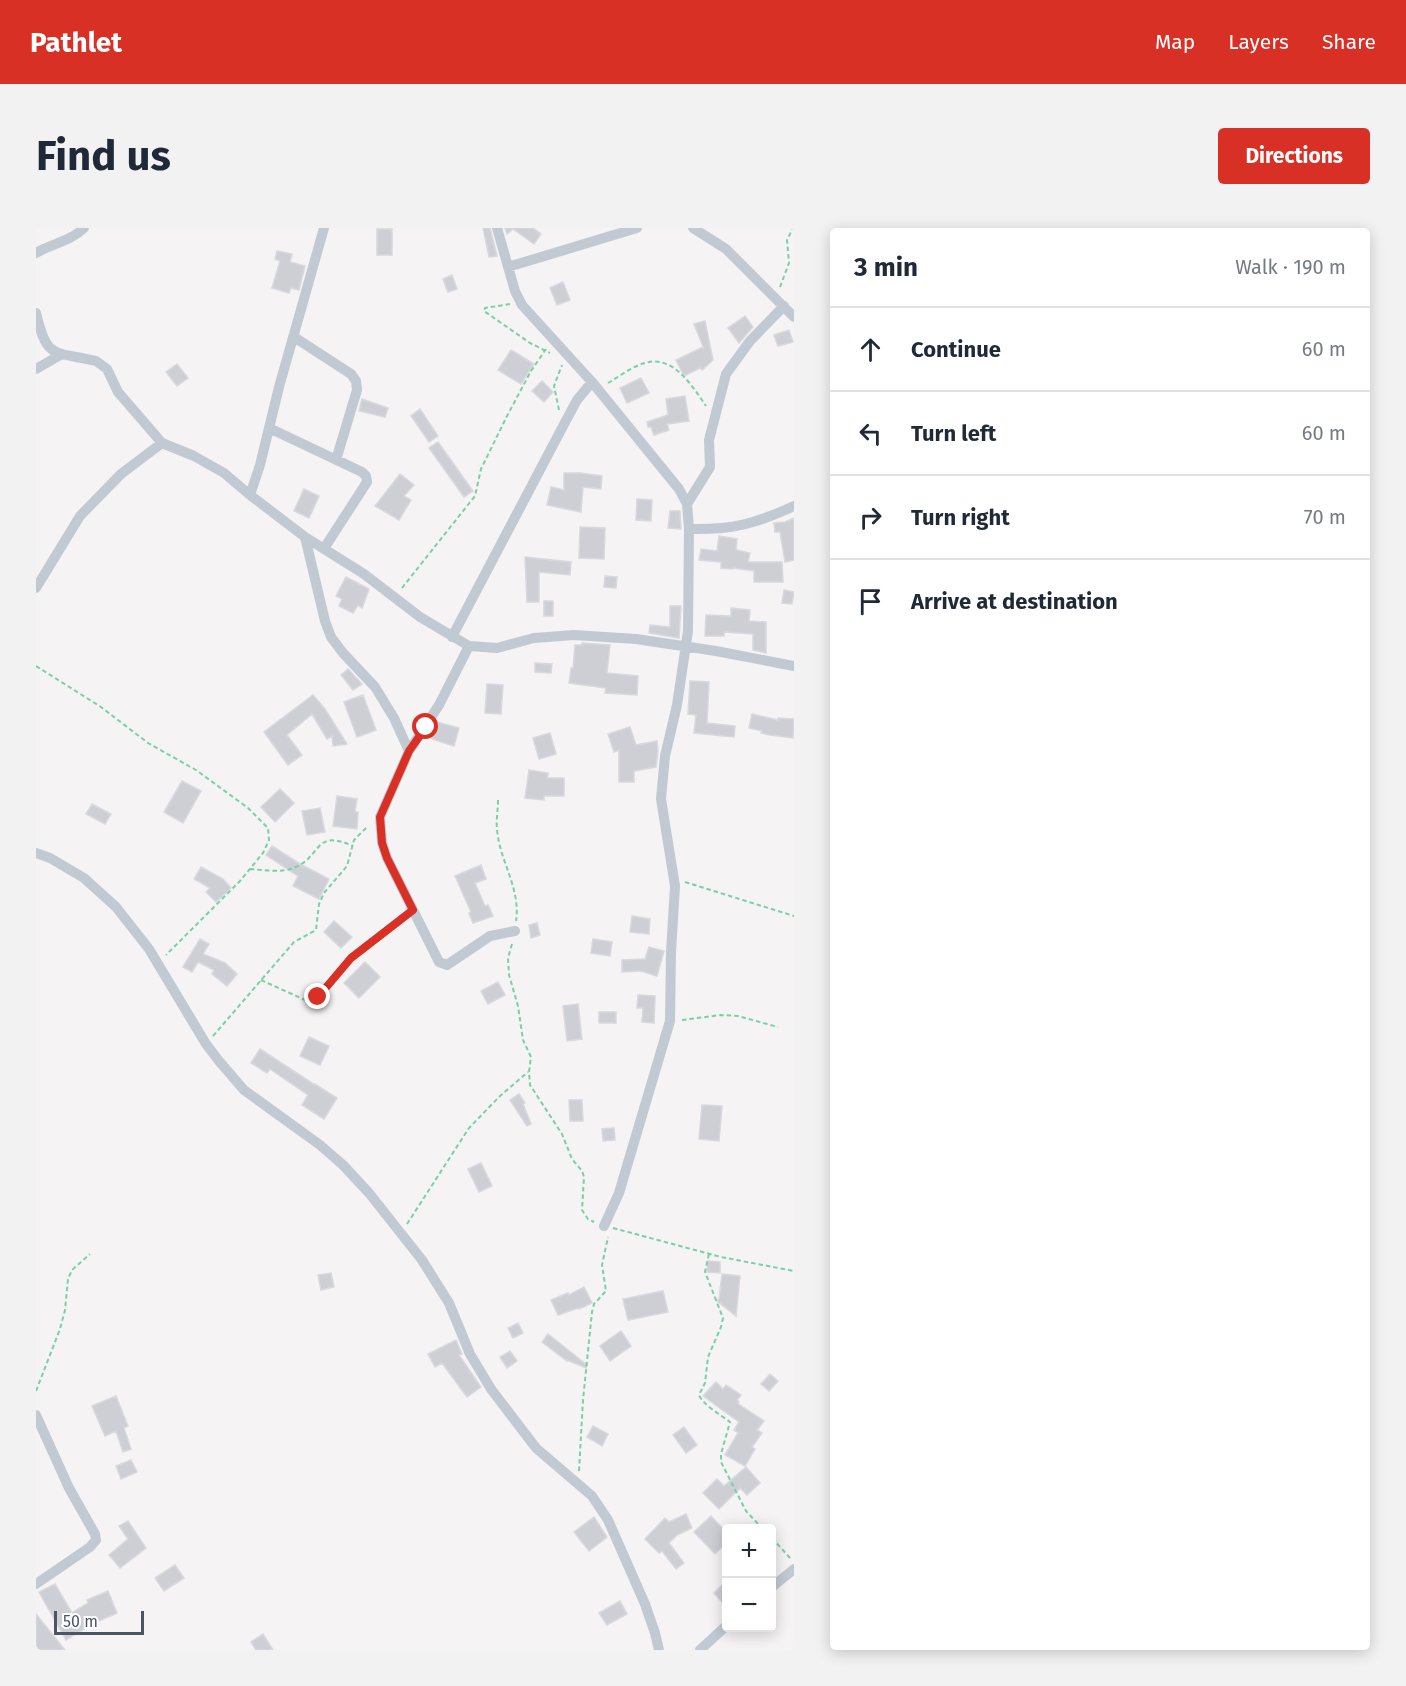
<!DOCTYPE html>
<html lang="en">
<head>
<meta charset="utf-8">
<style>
  body { margin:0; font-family:"Fira Sans",sans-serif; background:#f2f2f3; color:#1f2937 }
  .controls { position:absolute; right:18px; bottom:18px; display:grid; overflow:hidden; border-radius:6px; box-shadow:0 3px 15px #0003 }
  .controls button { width:54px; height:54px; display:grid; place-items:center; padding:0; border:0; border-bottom:2px solid #e0e1e3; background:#fff; color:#1f2937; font:30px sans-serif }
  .scale { position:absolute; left:18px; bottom:15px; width:90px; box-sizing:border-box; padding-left:6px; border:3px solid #4a5661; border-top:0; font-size:16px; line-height:21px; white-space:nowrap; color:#4a5661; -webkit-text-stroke:4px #fff; paint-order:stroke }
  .stop { position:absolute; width:18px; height:18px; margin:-14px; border:4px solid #d93025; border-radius:50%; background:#fff }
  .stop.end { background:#d93025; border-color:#fff; box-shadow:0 2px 6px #0008 }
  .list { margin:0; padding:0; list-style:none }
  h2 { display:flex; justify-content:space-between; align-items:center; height:78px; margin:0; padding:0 24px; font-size:26px }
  h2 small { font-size:20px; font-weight:400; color:#747a83 }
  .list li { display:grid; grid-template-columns:39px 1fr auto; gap:18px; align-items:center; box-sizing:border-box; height:84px; padding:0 24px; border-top:2px solid #e0e1e3 }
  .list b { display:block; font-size:22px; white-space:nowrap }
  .list em { font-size:20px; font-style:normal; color:#747a83 }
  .icon { flex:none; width:33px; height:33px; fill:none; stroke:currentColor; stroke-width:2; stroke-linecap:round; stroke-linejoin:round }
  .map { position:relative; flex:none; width:758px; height:1422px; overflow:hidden; border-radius:6px }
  header { display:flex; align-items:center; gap:36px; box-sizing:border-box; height:84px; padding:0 30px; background:#d93025; color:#fff }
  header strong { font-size:28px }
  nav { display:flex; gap:33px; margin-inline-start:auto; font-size:21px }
  .intro { display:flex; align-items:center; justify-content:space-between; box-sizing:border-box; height:144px; padding:0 36px }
  h1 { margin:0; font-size:42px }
  .button { padding:15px 27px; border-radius:6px; background:#d93025; color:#fff; font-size:21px; font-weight:700 }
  main { display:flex; gap:36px; padding:0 36px }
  aside { flex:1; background:#fff; border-radius:6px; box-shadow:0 3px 15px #0003 }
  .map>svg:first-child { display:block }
  .building { fill:#cdcfd5; stroke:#d7d9de; stroke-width:1.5 }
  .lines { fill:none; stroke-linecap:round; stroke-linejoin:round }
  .path { stroke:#7ad0a6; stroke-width:2; stroke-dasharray:4.5 3; stroke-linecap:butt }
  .street { stroke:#c1cad2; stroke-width:10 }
  .route { stroke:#d93025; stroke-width:8 }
</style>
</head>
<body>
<header>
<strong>Pathlet</strong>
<nav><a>Map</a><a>Layers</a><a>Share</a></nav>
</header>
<div class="intro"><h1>Find us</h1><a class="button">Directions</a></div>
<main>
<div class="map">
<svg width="758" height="1422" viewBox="0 0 758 1422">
  <rect width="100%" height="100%" fill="#f5f3f3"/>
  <path class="building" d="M447 0H454L461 28 453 29Z
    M469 0H497L505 6 498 16 477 1 471 6Z
    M341 1H356V27H341Z
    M241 23 256 26 254 34 269 38 263 62 255 60 253 65 236 60 244 33 239 31Z
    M416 47 421 61 412 64 407 51Z
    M527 54 534 72 521 77 514 60Z
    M709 88 717 99 703 115 692 100Z
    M669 93 677 132 666 142 664 140 648 148 640 132 667 119 668 121 658 96Z
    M753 102 757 114 742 118 738 107Z
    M475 122 498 136 485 156 462 142Z
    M141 136 152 150 141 158 130 144Z
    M605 150 613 165 591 175 584 160Z
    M506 153 517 164 508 174 496 163Z
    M649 168 653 193 631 196 633 202 618 207 615 199H612L611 194 632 187 630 171Z
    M326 171 352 180 349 189 323 183Z
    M384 181 402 208 393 214 375 188Z
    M402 214 437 263 428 269 393 220Z
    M528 245H545L566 248 565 261 547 259 545 284 511 277 515 259 528 262Z
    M364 246 378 257 368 268 375 272 363 292 339 278Z
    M268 261 283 268 273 290 258 283Z
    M601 271 616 272 615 293 600 292Z
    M634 283H644L645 301 632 300Z
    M758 290V332L749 334 744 304H739L738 295 749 294Z
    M544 299 569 300 568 331 543 330Z
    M683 308 701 311 700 322 714 325 712 334H746L747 354H718V343L698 340 697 341 685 340V334L663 332 665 321 681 323Z
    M489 329 535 334 534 347 503 344V374H491Z
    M569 348 581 349 580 360 568 359Z
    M310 349 333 361 326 380 322 377 317 385 303 378 306 371 300 368Z
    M748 362 758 364 756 376 746 375Z
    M508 373H517V388H508Z
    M634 378H645L643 410 613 405 614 397 634 399Z
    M695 380 714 382 713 393 730 394V425L717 422V406L688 404V408H669L670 387 695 388Z
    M546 415 574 417 571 445 602 448 601 467 569 465 570 460 533 455 535 440H537L539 417H546Z
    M499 435 516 436 515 445 499 444Z
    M312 441 326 456 317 462 305 447Z
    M654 453 673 454 671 495 699 498 698 509 658 505 660 487 652 486Z
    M451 456 467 457 465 486 449 485Z
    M277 467 289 481 311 516 297 518 296 508 291 511 276 486 251 507 266 527 252 537 228 504Z
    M327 467 340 502 321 509 308 474Z
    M716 486 742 492V490L758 491 757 510 734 507 725 505 726 503 713 500Z
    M401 494 423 500 418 518 396 511Z
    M594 499 600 517 621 513 622 523 620 539 598 543V554H583V522L578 524 572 506Z
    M514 505 520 526 503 531 497 510Z
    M493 542 512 545 511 550H528V568H508V572L489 570Z
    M146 553 165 563 147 595 128 584Z
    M244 561 258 575 239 594 225 579Z
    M301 568 321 571 319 584H322L321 601 297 598Z
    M56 576 75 586 69 596 50 586Z
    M284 580 289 604 271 607 266 583Z
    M236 618 264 636 293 651 283 671 257 658 262 648 230 627Z
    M445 637 450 651 439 655 449 678 452 677 457 688 437 695 433 685 435 684 419 648Z
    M165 639 187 651 195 660 180 674 170 664 174 660 158 651Z
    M596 688 614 691 613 706 594 704Z
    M298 693 316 709 305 720 288 704Z
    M501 695 504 707 495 710 493 697Z
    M164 711 173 716 167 726 189 735 201 746 191 758 176 746 178 742 162 734 156 744 147 739Z
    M557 711 576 714 574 728 555 725Z
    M613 719 628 723 621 748 605 743 586 744V732L609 731Z
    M329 734 344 749 323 770 308 755Z
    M462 754 469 767 452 776 445 763Z
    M602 767 619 768 618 795 606 794 607 780H601Z
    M542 776 546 811 531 813 527 778Z
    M563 784H580V795H563Z
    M273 809 293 818 284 837 264 828Z
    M224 821 279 857V856L301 870 288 891 266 877 272 867 234 841 231 845 215 835Z
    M483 866 489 875 487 876 495 896 491 898 474 872Z
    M533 872H546L547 893H534Z
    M666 877 686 878 683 913 663 911Z
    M578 900 579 912 567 913 566 901Z
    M445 935 456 958 443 964 432 941Z
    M672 1033 684 1034V1045L671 1044Z
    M295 1045 298 1059 285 1062 282 1047Z
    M686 1046 704 1048 700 1088 681 1073 683 1071Z
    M548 1059 556 1075 543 1081 542 1080 522 1087 515 1072 532 1065 533 1067Z
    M627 1063 632 1084 592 1092 587 1071Z
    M482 1095 487 1105 477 1110 472 1100Z
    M585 1103 595 1118 574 1133 564 1118Z
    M512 1106 551 1137 550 1140 531 1132V1133L506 1114Z
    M420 1112 426 1126 423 1127 445 1159 431 1169 406 1135 399 1139 392 1126Z
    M474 1123 481 1133 471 1140 464 1129Z
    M734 1146 742 1153 733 1163 725 1156Z
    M680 1154 687 1161 690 1157 705 1167 701 1172 703 1174 702 1176 728 1193 721 1202 726 1205 716 1219 719 1221 709 1238 689 1227 702 1205 698 1202 703 1194 667 1168Z
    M80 1168 92 1198 88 1200 95 1221 87 1224 80 1203 69 1208 56 1178Z
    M557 1198 572 1206 566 1218 551 1209Z
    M648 1199 661 1217 650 1225 637 1207Z
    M95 1232 101 1244 85 1251 80 1238Z
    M710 1239 724 1255 711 1267 704 1260 683 1281 667 1265 681 1251 688 1258Z
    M650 1286 656 1300 641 1307 633 1315 648 1335 640 1341 626 1323 623 1325 609 1311 629 1290 633 1294Z
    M675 1288 690 1304V1315L679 1326 658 1304Z
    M558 1289 571 1309 553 1323 538 1304Z
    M92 1293 110 1320 84 1340 73 1327 92 1311 83 1298Z
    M139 1337 148 1350 128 1363 119 1350Z
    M690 1353V1379L678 1365Z
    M19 1356 36 1385 52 1375 51 1372 72 1363 81 1385 58 1395 30 1412 3 1364Z
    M584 1373 591 1386 571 1397 563 1385Z
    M0 1386 29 1422H0Z
    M227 1406 237 1422H220L215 1414Z"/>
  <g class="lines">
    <path class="path" d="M744 59 753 35 751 12 757 0
      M474 76 449 80 448 83 494 115 514 125
      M572 155C584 148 597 138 609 135 637 126 657 159 670 178
      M523 182 518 158 526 137
      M366 360 439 268 445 241 471 188 495 143 510 121
      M0 438 65 479 112 515 160 542 212 580 232 600 233 612 227 625 204 653 130 727
      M462 572C462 582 460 591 461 601 463 632 485 660 480 693
      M214 641C228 642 245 645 257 640 286 630 277 600 317 618
      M649 654 758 688
      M476 716 472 730 473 747 482 778 487 812 495 829 493 844 494 857 526 906 536 931 546 943 548 949 546 982 552 991 558 994
      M225 752 269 772H276L282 769 315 730 367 690
      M646 792 685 787 702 788 742 799
      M177 808 258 714 280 702 283 676 288 665 311 638 318 612 332 598
      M371 996 433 900 464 868 492 844
      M577 1000 685 1029 758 1043
      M673 1026 669 1044 687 1090 685 1099 672 1129 669 1155 663 1167C667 1177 685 1187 694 1194L685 1226V1234L710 1283 726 1300
      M0 1163 24 1101 29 1082 32 1051 36 1042 54 1026
      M543 1243 547 1172 556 1084 558 1076 570 1063 566 1037 572 1009
      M736 1310 754 1330"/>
    <path class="street" d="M461 0 479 63 486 77 556 154 643 261 651 276 653 301 652 403 641 477 629 528 625 571 639 658 635 724 634 793 583 965 568 998
      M657 0 690 21 758 89
      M0 25C15 16 35 13 48 0
      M472 39 601 0
      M0 85C11 132 17 123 60 133L71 141 82 164 126 215 158 228 188 245 214 267 269 309 328 346 384 389 433 418 461 420 498 410 538 407 600 411 680 423 758 438
      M258 109 315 146 320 153 321 162 300 232
      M0 141 26 126
      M233 200 326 244 330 248 331 254 289 319
      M214 267 224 237 243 159 288 0
      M651 276 674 239 673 212 690 146 714 113 748 78
      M653 301C696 302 719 296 758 278
      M269 309 289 393 295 409 307 425 339 459 358 490 373 523
      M0 360 44 288 85 246 126 215
      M416 409 526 200 541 172 556 154
      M433 418 403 477 373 523 344 589 346 615 351 630 403 734 411 737 414 735 454 708 479 703
      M0 625 14 630 48 650 80 679 113 721 170 816 183 833 208 862 284 917 307 937 333 965 386 1032 413 1075 434 1126 455 1161 500 1220 556 1268 572 1292 609 1376 619 1405 623 1422
      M0 1187 33 1260 59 1306 60 1312 54 1319 0 1356
      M736 1359 758 1341
      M664 1422 690 1398"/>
  </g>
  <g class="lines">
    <path class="route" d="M282 769 315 730 377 682 351 630 346 615 344 589 373 523 390 499"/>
  </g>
</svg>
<div class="controls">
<button>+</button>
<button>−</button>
</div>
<div class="scale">50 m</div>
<div class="stop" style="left:390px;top:499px"></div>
<div class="stop end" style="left:282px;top:769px"></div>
</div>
<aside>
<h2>3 min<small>Walk · 190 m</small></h2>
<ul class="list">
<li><svg class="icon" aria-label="ahead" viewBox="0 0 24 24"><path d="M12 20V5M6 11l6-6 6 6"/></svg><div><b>Continue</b></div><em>60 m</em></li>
<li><svg class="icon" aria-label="left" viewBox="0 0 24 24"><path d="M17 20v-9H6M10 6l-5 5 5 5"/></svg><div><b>Turn left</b></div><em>60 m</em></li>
<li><svg class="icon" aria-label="right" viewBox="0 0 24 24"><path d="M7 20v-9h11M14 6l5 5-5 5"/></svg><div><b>Turn right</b></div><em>70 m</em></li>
<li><svg class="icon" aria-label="arrive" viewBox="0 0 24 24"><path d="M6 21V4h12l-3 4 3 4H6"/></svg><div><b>Arrive at destination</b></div></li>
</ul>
</aside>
</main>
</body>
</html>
